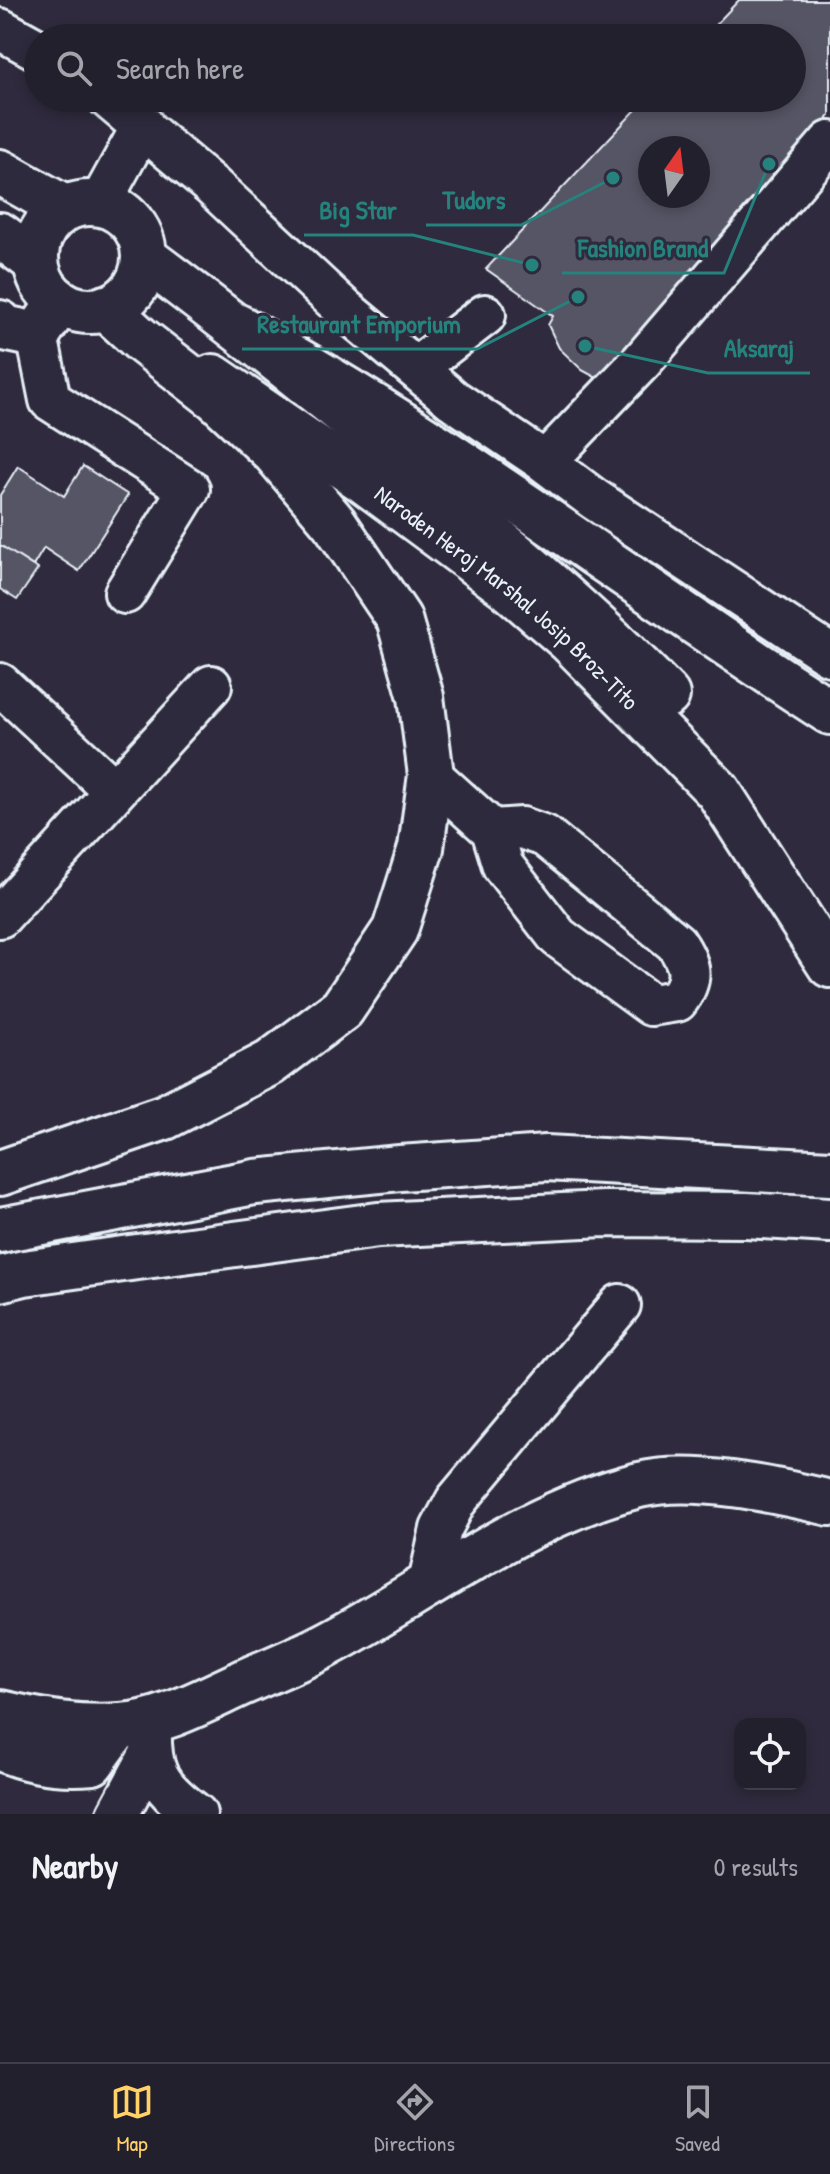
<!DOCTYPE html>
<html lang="en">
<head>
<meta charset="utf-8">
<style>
  body { margin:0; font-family:"Patrick Hand",sans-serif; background:#2f2d3a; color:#f1f3f6 }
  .controls { position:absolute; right:24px; bottom:24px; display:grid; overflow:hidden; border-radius:16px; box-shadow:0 4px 12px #0003 }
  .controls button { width:72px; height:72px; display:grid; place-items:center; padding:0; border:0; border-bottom:2px solid #403e4a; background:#23202e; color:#f1f3f6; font:40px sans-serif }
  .compass { position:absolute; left:638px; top:136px; width:72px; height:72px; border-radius:50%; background:#23202e; box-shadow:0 4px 12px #0003; rotate:14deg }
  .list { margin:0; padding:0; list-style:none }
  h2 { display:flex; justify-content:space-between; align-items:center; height:104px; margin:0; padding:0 32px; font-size:34px }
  h2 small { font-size:26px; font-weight:400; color:#a3a3aa }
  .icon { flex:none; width:44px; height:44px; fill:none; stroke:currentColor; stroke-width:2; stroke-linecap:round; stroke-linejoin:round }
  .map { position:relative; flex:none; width:830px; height:1814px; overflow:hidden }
  .search { position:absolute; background:#23202e; box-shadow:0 4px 12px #0003; left:24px; right:24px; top:24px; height:88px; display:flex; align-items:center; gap:20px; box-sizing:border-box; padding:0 28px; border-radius:44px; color:#a3a3aa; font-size:30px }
  .sheet { height:248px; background:#23202e }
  nav { display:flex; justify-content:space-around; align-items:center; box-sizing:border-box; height:112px; border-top:2px solid #403e4a; background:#23202e; font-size:22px; color:#a3a3aa }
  nav a { display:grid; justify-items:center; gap:4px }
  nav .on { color:#ffd166 }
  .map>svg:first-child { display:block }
  .building { fill:#575565; stroke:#e8f1f8; stroke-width:2; fill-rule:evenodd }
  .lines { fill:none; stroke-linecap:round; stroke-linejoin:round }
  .minor-casing { stroke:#e8f1f8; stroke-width:46 }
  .major-casing { stroke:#e8f1f8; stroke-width:50 }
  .highway-casing { stroke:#e8f1f8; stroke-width:50 }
  .minor { stroke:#2f2a3d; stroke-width:40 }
  .major { stroke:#2f2a3d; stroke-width:44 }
  .highway { stroke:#2f2a3d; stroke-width:44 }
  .labels { text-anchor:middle; stroke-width:6; stroke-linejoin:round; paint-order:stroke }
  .street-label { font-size:24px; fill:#e8f1f8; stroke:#2f2a3d }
  .leader { fill:none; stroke:#25827c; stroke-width:3 }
  .callout-dot { fill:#25827c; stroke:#2f2a3d; stroke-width:3 }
  .callout-label { font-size:26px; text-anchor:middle; font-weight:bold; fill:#25827c; stroke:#2f2a3d; stroke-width:6; stroke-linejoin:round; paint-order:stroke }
</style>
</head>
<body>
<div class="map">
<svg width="830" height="1814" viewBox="0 0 830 1814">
  <rect width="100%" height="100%" fill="#2f2a3d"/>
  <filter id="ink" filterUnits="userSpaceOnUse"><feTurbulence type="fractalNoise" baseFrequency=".0125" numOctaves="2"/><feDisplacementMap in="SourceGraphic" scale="16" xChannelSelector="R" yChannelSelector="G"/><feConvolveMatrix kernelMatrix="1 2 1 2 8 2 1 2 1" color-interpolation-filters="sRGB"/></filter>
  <g filter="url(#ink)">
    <path class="building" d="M739 0H830V116L604 382 582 370 559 348 548 325 553 316 486 269 647 98H792V38H703ZM650 148H698V196H650Z
      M18 466 64 496 83 466 128 495 79 571 44 548 33 566 0 545V495Z
      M0 545 38 569 17 600 0 589Z"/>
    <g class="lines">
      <g class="minor-casing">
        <path id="minor" d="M0 29 38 50
          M108 98 212 186 342 307 452 399 545 462 594 499 830 655
          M100 203 143 125
          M37 335 50 400 189 489 125 593
          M416 368 485 315
          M545 462 642 361 830 142
          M0 684 115 791
          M431 775 492 830 503 866 558 937 651 1005 677 1001C694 979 691 965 676 943L545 836 522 828 492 830
          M0 917 211 686
          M429 1583 441 1529 456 1501 620 1305
          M151 1720C149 1769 155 1784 196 1814
          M0 1750C30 1763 61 1767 93 1764L121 1726
          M118 1814 150 1755"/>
      </g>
      <g class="major-casing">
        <g id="major">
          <path d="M0 172 64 208"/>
          <circle cx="90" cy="257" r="54"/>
          <path d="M0 235 36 262"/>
          <path d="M145 258C241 329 334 405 426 481 510 549 592 617 667 695"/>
          <path d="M0 323 4 328 37 335 60 302"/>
          <path id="s1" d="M213 377 363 480 509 588 569 640 718 791 830 965"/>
          <path d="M0 1713C40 1722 78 1729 120 1726 162 1724 206 1699 244 1682 270 1670 297 1660 322 1647 426 1593 522 1514 639 1485 693 1472 775 1490 830 1503"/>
        </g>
      </g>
      <g class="highway-casing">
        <path id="highway" d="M238 327C445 439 632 585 830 712
          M0 1173 165 1117 270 1063 342 1009 395 930 421 848 431 775 421 697 399 619 335 524 275 453 216 398 140 339 106 308
          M0 1230 255 1182 400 1168 546 1158 830 1173
          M0 1279 24 1273 130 1258 378 1225 604 1214 746 1215 830 1220"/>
      </g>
      <use href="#minor" class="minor"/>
      <use href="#major" class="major"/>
      <use href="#highway" class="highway"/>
    </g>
  </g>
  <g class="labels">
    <g class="street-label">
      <text dy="8" stroke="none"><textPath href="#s1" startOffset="368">Naroden Heroj Marshal Josip Broz-Tito</textPath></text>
    </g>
  </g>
  <path class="leader" d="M613 178L521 225H426M532 265L413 235H304M769 164L724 273H562M578 297L477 349H242M585 346L708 373H810"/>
  <g class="callout-dot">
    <circle cx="613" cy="178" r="8"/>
    <circle cx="532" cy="265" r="8"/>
    <circle cx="769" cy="164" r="8"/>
    <circle cx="578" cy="297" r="8"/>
    <circle cx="585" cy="346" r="8"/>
  </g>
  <g class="callout-label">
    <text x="474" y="209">Tudors</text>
    <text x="358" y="219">Big Star</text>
    <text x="643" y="257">Fashion Brand</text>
    <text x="359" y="333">Restaurant Emporium</text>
    <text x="759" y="357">Aksaraj</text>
  </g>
</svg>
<div class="controls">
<button><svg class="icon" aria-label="locate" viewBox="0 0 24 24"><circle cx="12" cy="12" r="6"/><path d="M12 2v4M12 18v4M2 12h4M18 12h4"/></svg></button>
</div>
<svg class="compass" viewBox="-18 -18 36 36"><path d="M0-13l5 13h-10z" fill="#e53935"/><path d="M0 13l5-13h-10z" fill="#a3a3aa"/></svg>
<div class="search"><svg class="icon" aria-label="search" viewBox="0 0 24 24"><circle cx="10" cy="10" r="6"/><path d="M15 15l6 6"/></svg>Search here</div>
</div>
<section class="sheet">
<h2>Nearby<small>0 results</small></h2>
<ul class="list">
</ul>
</section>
<nav>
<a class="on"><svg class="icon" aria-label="map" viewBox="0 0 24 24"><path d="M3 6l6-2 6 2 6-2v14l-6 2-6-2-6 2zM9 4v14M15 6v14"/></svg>Map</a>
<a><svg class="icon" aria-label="directions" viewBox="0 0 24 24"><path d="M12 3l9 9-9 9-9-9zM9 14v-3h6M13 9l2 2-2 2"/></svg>Directions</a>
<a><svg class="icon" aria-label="saved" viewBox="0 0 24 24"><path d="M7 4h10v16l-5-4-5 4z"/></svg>Saved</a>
</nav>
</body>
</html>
